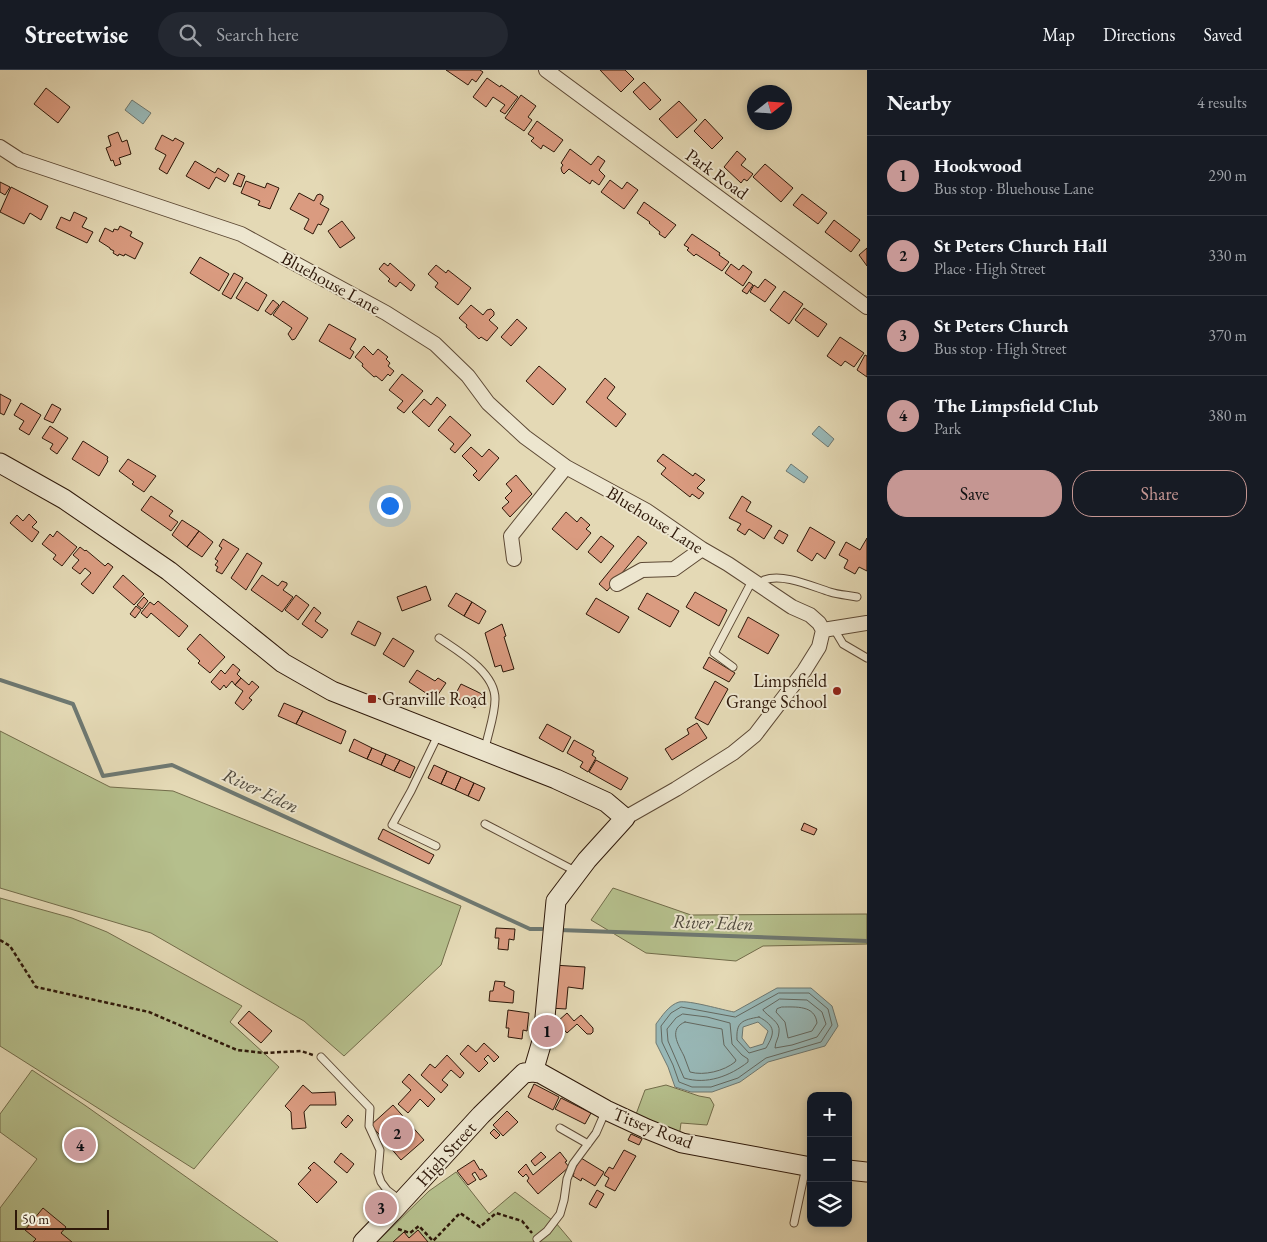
<!DOCTYPE html>
<html lang="en">
<head>
<meta charset="utf-8">
<style>
  body { margin:0; font-family:"EB Garamond",serif; background:#242831; color:#f1f3f6 }
  .controls { position:absolute; right:15px; bottom:15px; display:grid; overflow:hidden; border-radius:10px; box-shadow:0 2px 8px #0003 }
  .controls button { width:45px; height:45px; display:grid; place-items:center; padding:0; border:0; border-bottom:1px solid #363941; background:#171b24; color:#f1f3f6; font:25px sans-serif }
  .compass { position:absolute; left:747px; top:15px; width:45px; height:45px; border-radius:50%; background:#171b24; box-shadow:0 2px 8px #0003; rotate:73deg }
  .scale { position:absolute; left:15px; bottom:12px; width:94px; box-sizing:border-box; padding-left:5px; border:2px solid #2e1809; border-top:0; font-size:14px; line-height:18px; white-space:nowrap; color:#2e1809; -webkit-text-stroke:4px #ede6cf; paint-order:stroke }
  .you { position:absolute; left:389px; top:435px; width:18px; height:18px; margin:-12px; border:4px solid #fff; border-radius:50%; background:#1a73e8; box-shadow:0 0 0 8px #1a73e833 }
  .badge { display:grid; place-items:center; width:32px; height:32px; border-radius:50%; background:#c59692; color:#111; font-size:16px; font-weight:700 }
  .pin { position:absolute; translate:-50% -50%; border:2px solid #fff; box-shadow:0 1px 5px #0006 }
  .list { margin:0; padding:0; list-style:none }
  h2 { display:flex; justify-content:space-between; align-items:center; height:65px; margin:0; padding:0 20px; font-size:21px }
  h2 small { font-size:16px; font-weight:400; color:#9ea1a6 }
  .list li { display:grid; grid-template-columns:32px 1fr auto; gap:15px; align-items:center; box-sizing:border-box; height:80px; padding:0 20px; border-top:1px solid #363941 }
  .list b { display:block; font-size:19px; white-space:nowrap }
  .list p { margin:0; font-size:16px; white-space:nowrap; color:#9ea1a6 }
  .list em { font-size:16px; font-style:normal; color:#9ea1a6 }
  .actions { display:flex; gap:10px; padding:15px 20px }
  .actions a { flex:1; padding:11px 0; border:1px solid #c59692; border-radius:20px; text-align:center; font-size:18px; color:#c59692 }
  .actions .main { background:#c59692; color:#111 }
  .icon { flex:none; width:28px; height:28px; fill:none; stroke:currentColor; stroke-width:2; stroke-linecap:round; stroke-linejoin:round }
  .map { position:relative; flex:none; width:867px; height:1172px; overflow:hidden }
  header { display:flex; align-items:center; gap:30px; box-sizing:border-box; height:70px; padding:0 25px; background:#171b24; border-bottom:1px solid #363941 }
  header strong { font-size:24px }
  nav { display:flex; gap:28px; margin-inline-start:auto; font-size:18px }
  .search { width:350px; height:45px; background:#242831; display:flex; align-items:center; gap:12px; box-sizing:border-box; padding:0 18px; border-radius:28px; color:#9ea1a6; font-size:19px }
  main { display:flex }
  aside { flex:1; background:#171b24 }
  .map>svg:first-child { display:block }
  .green { fill:#b5bf8c; stroke:#726c4a }
  .water { fill:#98b8b7; stroke:#6e7871; fill-rule:evenodd }
  .lines { fill:none; stroke-linecap:round; stroke-linejoin:round }
  .shore { stroke:#636860; stroke-width:1 }
  .stream { stroke:#6e7871; stroke-width:4 }
  .building { fill:#da9b80; stroke:#2e1809 }
  .lane-casing { stroke:#5c4834; stroke-width:9 }
  .street-casing { stroke:#5c4834; stroke-width:16 }
  .secondary-casing { stroke:#2e1809; stroke-width:21 }
  .path { stroke:#2e1809; stroke-width:2.5; stroke-dasharray:4 2.5; stroke-linecap:butt }
  .lane { stroke:#ede6cf; stroke-width:7 }
  .street { stroke:#ede6cf; stroke-width:14 }
  .secondary { stroke:#ede6cf; stroke-width:19 }
  .poi-dot { fill:#8f2418; stroke:#ede6cf; stroke-width:2 }
  .labels { text-anchor:middle; stroke-width:4; stroke-linejoin:round; paint-order:stroke }
  .street-label { font-size:18px; fill:#2e1809; stroke:#ede6cf }
  .poi-label { font-size:18px; fill:#2e1809; stroke:#ede6cf; text-anchor:end }
  .water-label { font-size:19px; font-style:italic; fill:#4e483d; stroke:#ede6cf }
</style>
</head>
<body>
<header>
<strong>Streetwise</strong>
<div class="search"><svg class="icon" aria-label="search" viewBox="0 0 24 24"><circle cx="10" cy="10" r="6"/><path d="M15 15l6 6"/></svg>Search here</div>
<nav><a>Map</a><a>Directions</a><a>Saved</a></nav>
</header>
<main>
<div class="map">
<svg width="867" height="1172" viewBox="0 0 867 1172">
  <rect width="100%" height="100%" fill="#e4d9b5"/>
  <filter id="stains"><feTurbulence type="fractalNoise" baseFrequency=".004" numOctaves="4"/><feColorMatrix values="0 0 0 0 .2 0 0 0 0 .09 0 0 0 0 .02 0 0 0 .5 -.17"/></filter>
  <radialGradient id="worn" r=".72"><stop offset=".6" stop-color="#630" stop-opacity="0"/><stop offset="1" stop-color="#630" stop-opacity=".3"/></radialGradient>
  <path class="green" d="M0 661 110 717 173 721 461 836 441 895 344 986 304 951 151 863 0 818Z
    M613 818 691 845 867 844V874L763 876 736 891 646 883 591 850Z
    M0 828 72 848 107 862 242 936 230 952 279 997 194 1099 0 976Z
    M32 1000 86 1036 278 1172H0V1138L37 1089 0 1062V1044Z
    M666 1015 699 1026 710 1028 714 1035 707 1055 681 1053 679 1068 635 1047 645 1020Z
    M456 1102 489 1144 515 1122 556 1153 572 1172H377L429 1121Z"/>
  <path class="water" d="M132 30 151 43 143 54 125 40Z
    M819 356 834 369 828 377 812 364Z
    M791 394 808 407 804 413 786 401Z
    M777 918H811L832 936 838 956 825 976 768 992 740 1012 712 1022H691L675 1017 668 997 656 973V954C662 946 669 935 679 932 689 930 723 940 734 942ZM758 952 768 961 763 974 750 978 742 968 743 957Z"/>
  <g class="lines">
    <path class="shore" d="M779 923H809L828 939 832 955 821 972 766 988 738 1008 711 1017H692L679 1012 673 995 662 972 661 956 671 943 681 937 735 947Z
      M780 929 807 930 822 942 826 954 817 967 792 975 775 978C775 972 779 968 779 962 781 952 768 947 763 940Z
      M782 937C796 937 815 935 817 953L812 961 788 968 785 952 776 942 777 939Z
      M683 944 707 947 730 953 732 974 742 985 748 989V992C730 1006 707 1015 684 1008L668 971 667 959 676 948Z
      M759 947C776 956 775 963 766 978L749 983 737 970C736 952 742 950 759 947Z
      M685 952 722 959 724 975 736 990 735 992C724 1001 704 1006 690 1002 688 997 686 991 684 986 678 974 668 959 685 952Z"/>
    <path class="stream" d="M0 610 73 634 103 706 172 695 530 859H542
      M559 860 867 871"/>
  </g>
  <path class="building" d="M446 0H480L483 2 476 12 472 9 468 15Z
    M600 0H625L634 9 621 22Z
    M487 8 500 17 501 15 518 27 505 44 500 41 505 35 493 27 486 37 473 27Z
    M644 12 661 30 650 40 633 22Z
    M46 18 70 37 58 53 34 34Z
    M521 25 536 36 528 47 532 50 524 61 505 48Z
    M679 31 697 50 677 68 659 49Z
    M705 49 723 68 712 79 694 61Z
    M537 51 563 70 554 82 543 75 541 79 531 71 534 68 528 64Z
    M118 62 122 72 127 70 131 84 119 88 121 94 115 96 113 90 111 91 106 78 111 76 108 66Z
    M162 65 173 71 175 68 184 73 167 104 159 99 166 85 155 79Z
    M570 79 591 95 598 86 605 91 599 100 605 106 599 115 592 110 590 114 569 99 564 104 562 102 561 98 563 95 561 93Z
    M737 81 746 89 741 95 753 104 747 111 744 109 741 113 724 97Z
    M195 91 215 103 218 98 229 105 225 112 216 107 209 119 186 106Z
    M765 94 793 118 781 132 753 107Z
    M238 103 245 106 241 117 233 114Z
    M610 110 622 119 627 112 638 120 624 139 601 122Z
    M246 111 265 118 267 113 279 118 270 139 258 135 260 131 241 123Z
    M0 112 10 117 5 125 0 122Z
    M11 117 48 136 41 150 30 143 24 154 0 142Z
    M299 123 314 131 317 125 320 124 323 126V129L320 134 329 139 321 155 318 154 313 164 304 159 309 149 290 139Z
    M802 124 827 143 818 154 793 135Z
    M644 132 676 155 665 168 659 164 660 162 649 153 650 152 637 143Z
    M74 142 87 148 82 157 93 162 87 173 56 158 61 147 70 151Z
    M834 150 860 170 851 182 825 162Z
    M342 151 355 168 340 178 328 161Z
    M120 156 132 162 130 166 143 173 135 189 125 184 124 186 119 184 118 186 113 183 114 181 110 179V178L99 171 105 158 113 162 114 159 118 160Z
    M692 164 720 183 719 185 729 192 722 201 696 184 694 186 687 180 689 178 684 175Z
    M867 178V196L859 185Z
    M200 187 229 204 219 221 190 203Z
    M384 193 388 196 390 193 415 215 411 221 400 212 396 217 388 211 390 209 379 199Z
    M731 194 739 200 743 195 752 202 743 216 725 203Z
    M436 195 446 203 448 200 471 218 458 235 435 217 438 213 428 204Z
    M234 203 243 208 231 229 222 224Z
    M765 209 776 217 765 232 750 222 754 215 758 218Z
    M246 212 267 225 258 241 236 228Z
    M749 212 753 215 747 224 742 221Z
    M784 221 803 234 789 254 770 240Z
    M273 230 279 235 271 245 265 241Z
    M283 231 308 248 295 269 292 270 288 264 292 258 273 245Z
    M471 235 483 245 487 240 491 239 494 242V245L489 250 498 258 487 271 481 267 479 269 466 257 467 255 459 248Z
    M804 238 827 254 818 267 795 250Z
    M517 249 527 258 511 276 501 267Z
    M329 254 356 269 350 279 354 282 350 289 319 271Z
    M840 267 864 283 854 297 845 291 841 296 827 286Z
    M364 276 373 285 378 279 388 287 386 289 390 293 388 296 394 301 390 306 388 304 382 311 376 306 374 307 362 296 363 294 355 287Z
    M865 285 867 286V307L857 300Z
    M539 296 566 319 553 335 526 311Z
    M402 304 423 321 404 343 397 338 403 331 389 320Z
    M605 308 615 317 607 328 626 344 616 357 586 332Z
    M0 324 11 330 4 345 0 343Z
    M437 327 446 335 429 357 412 342 424 329 431 335Z
    M21 333 41 345 29 365 19 359 24 351 14 345Z
    M52 334 61 339 53 353 44 349Z
    M450 346 471 365 455 383 450 379 454 374 438 360Z
    M50 356 68 368 57 384 50 379 53 374 42 368Z
    M83 371 108 387 107 390 108 391 99 406 72 389Z
    M471 377 482 387 489 379 499 388 479 411 473 405 477 401 462 386Z
    M663 384 693 406 695 403 705 410 697 418 704 423 699 429 692 424 690 427 661 404 666 398 657 391Z
    M128 389 156 406 144 422 132 414 134 412 119 401Z
    M516 405 532 424 510 447 502 438 509 432 505 428 512 421 506 414Z
    M151 426 173 441 169 446 178 452 171 461 141 440Z
    M742 426 751 432 746 441 772 456 764 469 749 459 745 465 737 460 741 454 729 448Z
    M566 442 577 452 581 447 590 455 586 459 591 463 577 480 552 459Z
    M29 444 37 452 32 457 39 462 32 472 10 453 17 445 23 451Z
    M182 450 199 461 187 477 172 465Z
    M810 457 835 472 825 489 817 483 812 491 797 481Z
    M779 460 788 465 783 474 774 468Z
    M57 461 77 477 62 496 53 489 56 485 42 474 50 464 53 467Z
    M199 461 213 472 202 487 187 477Z
    M601 466 614 476 601 493 588 482Z
    M638 466 647 473 607 521 599 514Z
    M867 468V501L859 497 855 504 844 498 848 490 839 485 846 472 860 480Z
    M223 469 239 479 222 504 216 501 218 497 215 495 218 491 215 489 222 478 219 476Z
    M80 477 85 481 86 480 105 496 108 493 113 497 93 524 81 514 91 503 85 498 80 504 72 498 79 490 73 485Z
    M247 483 262 493 246 520 231 508Z
    M123 505 144 524 134 535 113 517Z
    M262 505 278 516 282 511 287 513V515L283 520 293 527 282 542 251 520Z
    M426 516 431 530 402 541 397 527Z
    M695 522 727 540 719 556 686 537Z
    M456 523 472 532 464 546 448 536Z
    M647 523 679 541 670 557 638 539Z
    M296 525 309 535 298 550 285 540Z
    M144 527 148 531 142 539 137 535Z
    M596 528 629 547 619 563 586 544Z
    M158 531 188 556 179 567 151 543 147 548 141 543 150 532 154 535Z
    M472 532 486 541 479 554 464 546Z
    M136 536 141 540 135 548 130 544Z
    M314 537 321 543 315 551 328 560 322 568 302 554Z
    M748 547 779 565 768 584 738 567Z
    M358 551 381 563 375 576 351 564Z
    M502 554 506 566 504 567 514 599 503 602 501 595 495 597 485 563Z
    M200 564 225 587 210 603 198 593 200 591 187 579Z
    M393 568 414 581 404 597 383 584Z
    M709 587 735 603 729 612 703 598Z
    M233 594 240 600 237 604 241 608 235 615 232 611 226 618 224 615 220 620 211 612 221 600 225 604Z
    M417 600 435 611 438 608 446 613 435 629 409 612Z
    M241 608 249 615 252 611 259 617 249 628 252 630 243 640 235 633 243 621 235 615Z
    M715 611 728 619 708 655 695 648Z
    M461 614 482 624 475 638 454 627Z
    M284 633 303 641 296 654 278 646Z
    M303 641 346 661 341 674 296 654Z
    M697 653 707 668 672 690 665 679 689 664 687 659Z
    M547 654 571 667 563 682 539 668Z
    M354 669 372 678 367 689 349 681Z
    M574 670 594 681 592 685 596 688 588 702 580 697 583 692 567 683Z
    M372 678 386 684 381 695 367 689Z
    M386 684 400 690 394 701 381 695Z
    M400 690 415 697 410 708 394 701Z
    M596 690 628 708 621 720 589 702Z
    M434 695 447 701 441 714 428 708Z
    M447 701 461 707 455 720 441 714Z
    M461 707 474 713 468 726 455 720Z
    M474 713 485 718 479 731 468 726Z
    M804 753 817 759 814 765 801 760Z
    M383 759 434 785 429 794 378 769Z
    M496 858 515 859 514 870 509 869 508 880 498 879 499 868H495Z
    M553 895 585 897 583 919 568 917 566 939 550 938Z
    M495 911 505 912 504 916 514 921 513 933 489 931 490 921H493Z
    M508 940 529 943 527 961 523 960 522 969 508 967 509 958H506Z
    M249 941 272 961 261 973 238 953Z
    M567 943 574 951 581 945 593 958V962L591 964H587L577 954 567 963 557 952Z
    M484 973 499 987 494 992 488 985 484 989 488 993 479 1002 460 984 468 975 476 982Z
    M447 985 464 1003 460 1008 451 1000 442 1010 448 1015 441 1023 421 1005 430 994 435 998Z
    M409 1004 435 1029 428 1037 420 1029 408 1043 398 1034 411 1020 402 1012Z
    M534 1014 559 1027 553 1040 528 1027Z
    M303 1015 312 1023 335 1022 336 1035H310L304 1042 306 1058 292 1059 291 1042 285 1036Z
    M561 1028 591 1043 585 1054 555 1039Z
    M393 1035 424 1070 401 1090 371 1055Z
    M507 1041 518 1052 503 1066 493 1055Z
    M348 1045 353 1050 346 1058 341 1053Z
    M494 1059 500 1065 496 1069 490 1063Z
    M631 1064 642 1069 639 1075 628 1070Z
    M624 1080 636 1086 615 1121 605 1116 609 1108 604 1105 609 1097 613 1099Z
    M541 1082 546 1087 535 1096 531 1091Z
    M560 1082 567 1091 565 1092 569 1097 538 1124 527 1111 529 1108 526 1104 523 1107 518 1102 526 1094 533 1105Z
    M341 1083 354 1094 347 1103 334 1092Z
    M581 1088 604 1102 595 1116 582 1108 581 1111 573 1106 574 1103 573 1102Z
    M474 1090 480 1100 482 1099 487 1106 480 1110 475 1102 472 1104 476 1110 468 1115 457 1101Z
    M314 1092 337 1112 317 1133 298 1114 311 1100 308 1098Z
    M597 1120 604 1124 596 1138 589 1134Z
    M43 1138 66 1157 61 1163 72 1172H33L36 1169 25 1160Z
    M418 1160 428 1172H393L404 1162 409 1168Z"/>
  <g class="lines">
    <g class="lane-casing">
      <path id="lane" d="M762 517 764 510C783 503 811 516 830 522 839 525 848 525 857 527
        M834 559 843 574 867 588
        M439 568C458 581 495 602 495 629 495 645 488 663 485 679
        M733 597 714 583 752 511
        M485 754 577 802
        M436 776 392 755 411 721 439 663
        M321 987 370 1038 369 1056 380 1080 378 1103 381 1112 387 1120 400 1130
        M560 1058 588 1074
        M794 1153 806 1097
        M537 1169 547 1161 560 1144 564 1130 567 1109 573 1094 596 1063 606 1040"/>
    </g>
    <g class="street-casing">
      <path id="street" d="M546 0 867 237
        M0 77 20 90 241 164 386 243 435 274 468 306 488 333 525 367 566 397 647 441 702 479 728 494 792 537 810 545 819 553 823 560 819 577 804 601 755 665 733 683 676 719 625 748
        M514 489 511 466 566 397
        M617 514 642 500 674 499 702 479
        M823 560 867 553"/>
    </g>
    <g class="secondary-casing">
      <path id="secondary" d="M0 393 64 429 169 501 283 593 332 621 556 709 606 732 625 748 587 790 556 831 543 968 533 1002
        M848 1100 867 1102
        M363 1172 391 1143 481 1045 524 1003 533 1002 540 1003 606 1040 647 1059 682 1073 811 1097"/>
    </g>
    <path class="path" d="M0 870 10 876 36 917 149 942 237 980 264 983 301 981 313 985
      M398 1159 410 1163 419 1156 433 1171 460 1143 480 1157 496 1143 522 1151 532 1163"/>
    <use href="#lane" class="lane"/>
    <use href="#street" class="street"/>
    <use href="#secondary" class="secondary"/>
  </g>
  <g class="poi-dot">
    <circle cx="837" cy="621" r="5"/>
    <rect x="367" y="624" width="10" height="10" rx="2.5"/>
  </g>
  <g class="labels">
    <g class="street-label">
      <text transform="translate(717 104) rotate(36)" y="6">Park Road</text>
      <text transform="translate(331 213) rotate(29)" y="6">Bluehouse Lane</text>
      <text transform="translate(655 450) rotate(32)" y="6">Bluehouse Lane</text>
      <text transform="translate(653 1058) rotate(21)" y="6">Titsey Road</text>
      <text transform="translate(446 1084) rotate(-48)" y="6">High Street</text>
    </g>
    <g class="poi-label">
      <text x="827" y="617">Limpsfield<tspan x="827" dy="21">Grange School</tspan></text>
      <text x="382" y="635" text-anchor="start">Granville Road</text>
    </g>
    <g class="water-label">
      <text transform="translate(261 720) rotate(25)" y="7">River Eden</text>
      <text transform="translate(713 852) rotate(2)" y="7">River Eden</text>
    </g>
  </g>
  <rect width="100%" height="100%" filter="url(#stains)"/>
  <rect width="100%" height="100%" fill="url(#worn)"/>
</svg>
<div class="controls">
<button>+</button>
<button>−</button>
<button><svg class="icon" aria-label="layers" viewBox="0 0 24 24"><path d="M12 4l9 5-9 5-9-5zM3 14l9 5 9-5"/></svg></button>
</div>
<svg class="compass" viewBox="-18 -18 36 36"><path d="M0-13l5 13h-10z" fill="#e53935"/><path d="M0 13l5-13h-10z" fill="#9ea1a6"/></svg>
<div class="scale">50 m</div>
<div class="you"></div>
<div class="pin badge" style="left:547px;top:961px">1</div>
<div class="pin badge" style="left:397px;top:1063px">2</div>
<div class="pin badge" style="left:381px;top:1138px">3</div>
<div class="pin badge" style="left:80px;top:1075px">4</div>
</div>
<aside>
<h2>Nearby<small>4 results</small></h2>
<ul class="list">
<li><span class="badge">1</span><div><b>Hookwood</b><p>Bus stop · Bluehouse Lane</p></div><em>290 m</em></li>
<li><span class="badge">2</span><div><b>St Peters Church Hall</b><p>Place · High Street</p></div><em>330 m</em></li>
<li><span class="badge">3</span><div><b>St Peters Church</b><p>Bus stop · High Street</p></div><em>370 m</em></li>
<li><span class="badge">4</span><div><b>The Limpsfield Club</b><p>Park</p></div><em>380 m</em></li>
</ul>
<div class="actions"><a class="main">Save</a><a>Share</a></div>
</aside>
</main>
</body>
</html>
